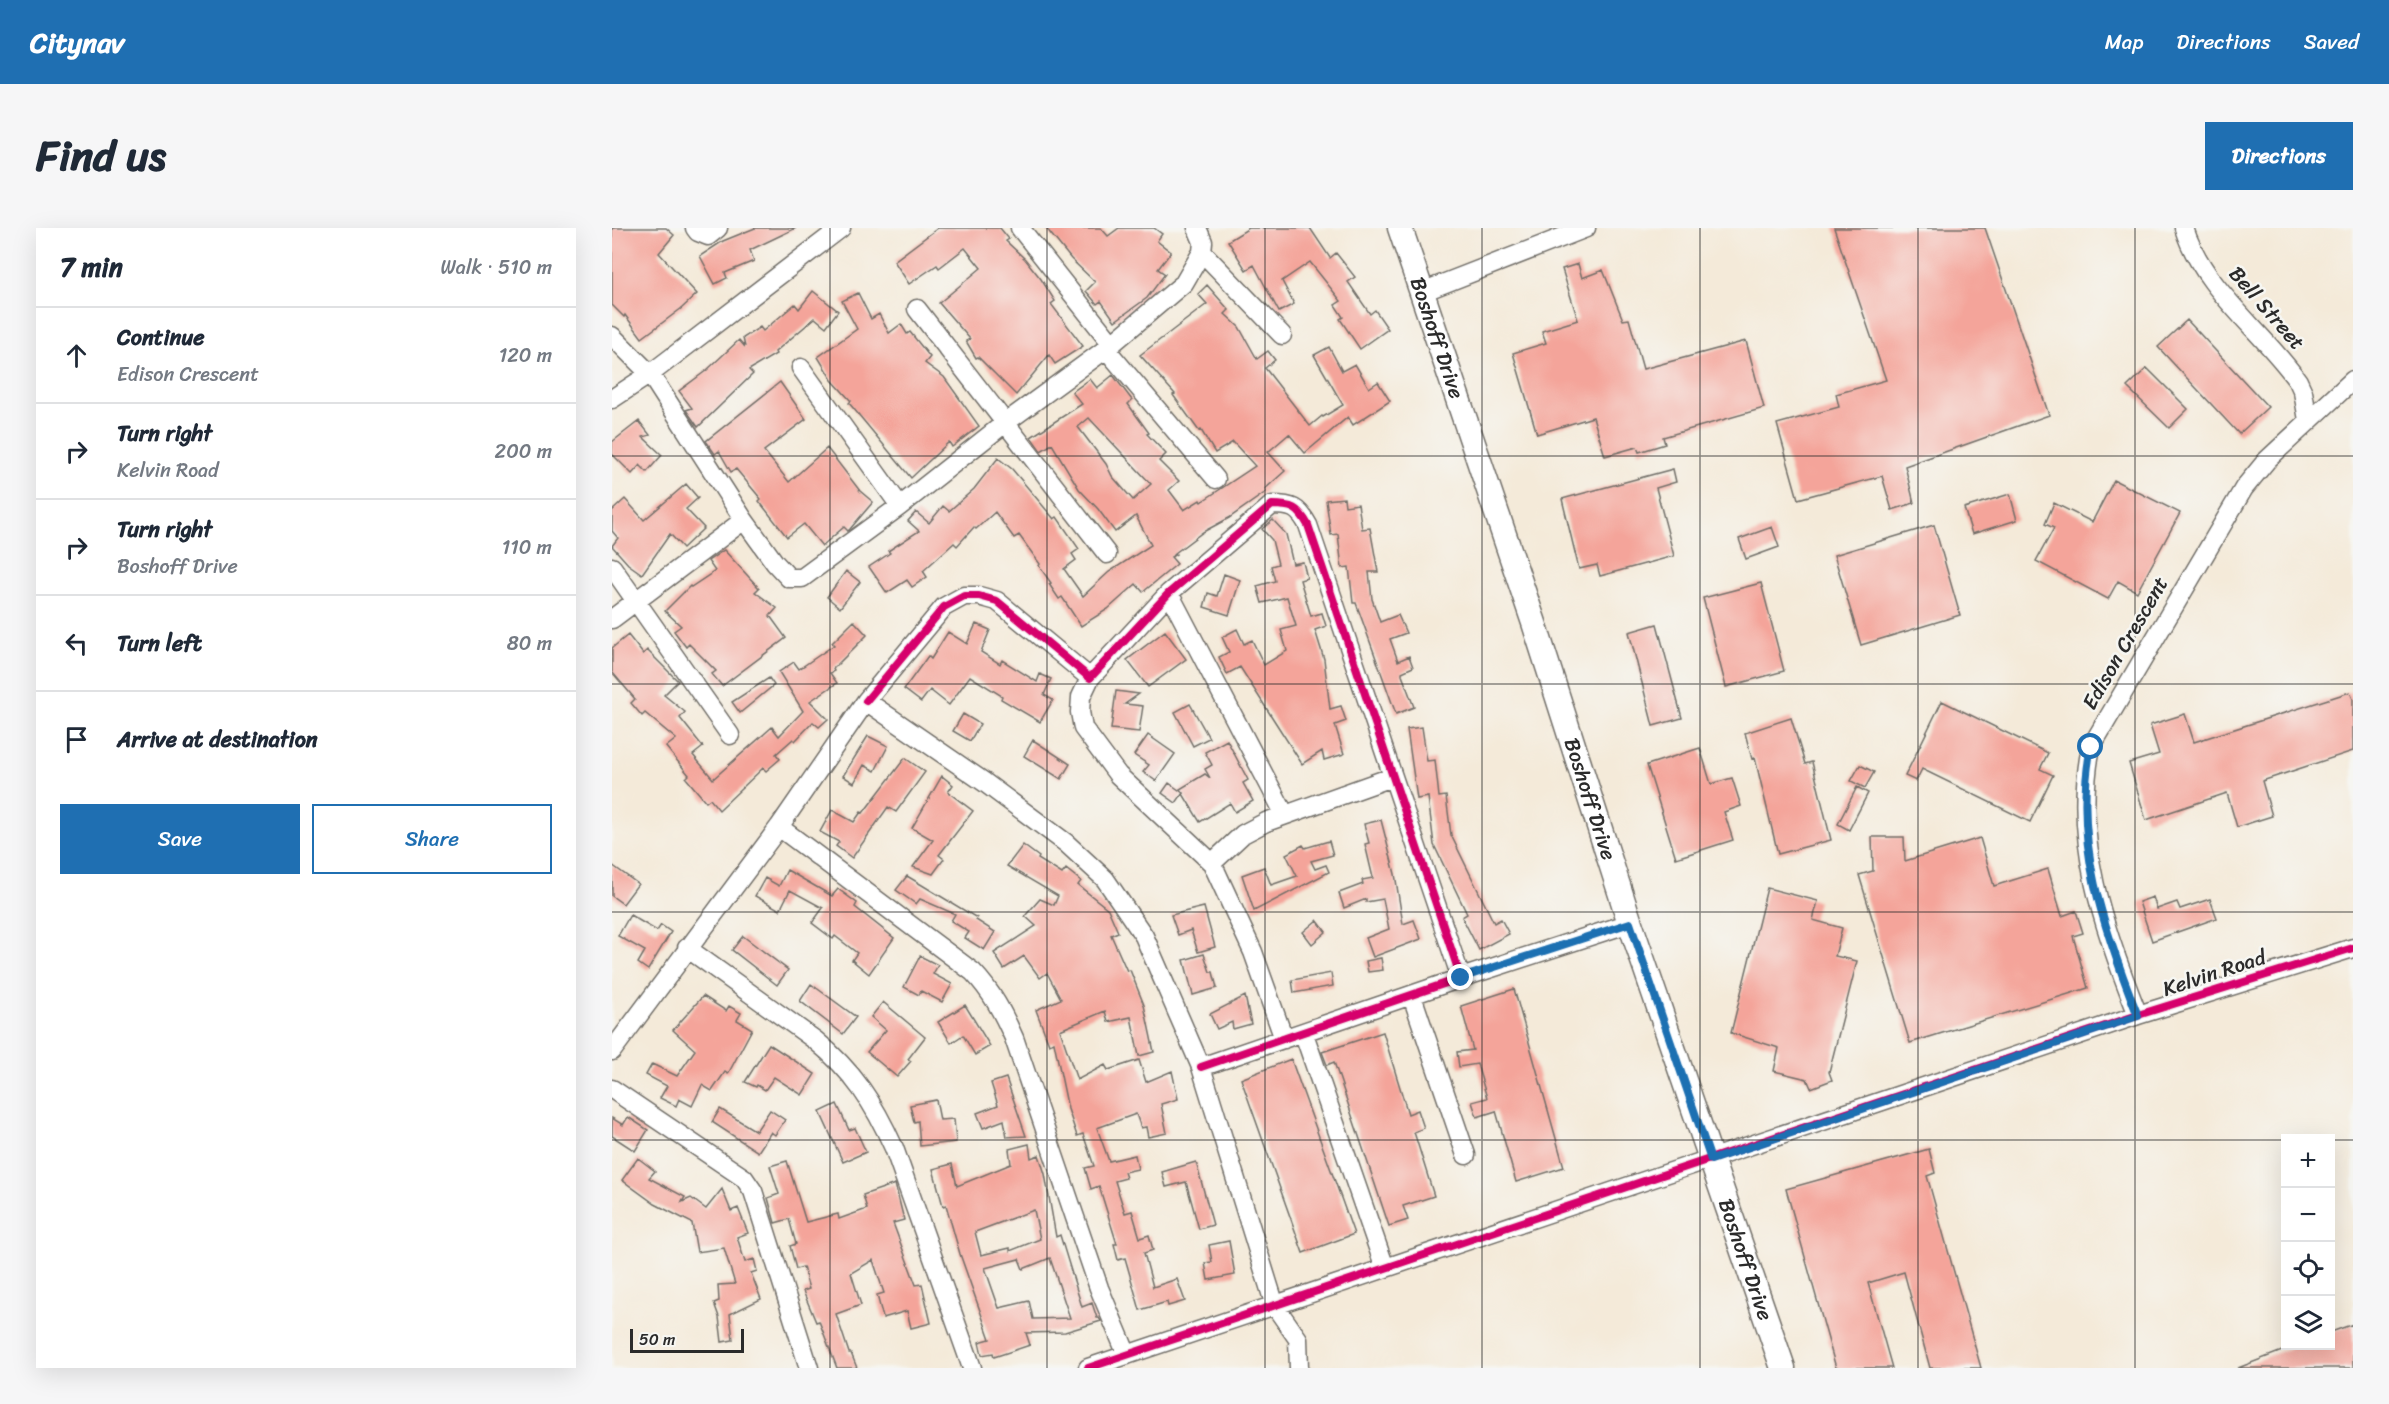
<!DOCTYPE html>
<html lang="en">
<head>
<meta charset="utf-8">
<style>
  body { margin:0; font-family:Sriracha,sans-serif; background:#f6f6f7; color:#1f2937 }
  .controls { position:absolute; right:18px; bottom:18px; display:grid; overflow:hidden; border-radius:0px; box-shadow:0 6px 24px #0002 }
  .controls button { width:54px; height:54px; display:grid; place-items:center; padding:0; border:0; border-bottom:2px solid #e0e1e3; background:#fff; color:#1f2937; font:30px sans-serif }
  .scale { position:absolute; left:18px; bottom:15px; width:114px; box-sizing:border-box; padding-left:6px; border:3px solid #2b2b2b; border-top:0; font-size:16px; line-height:21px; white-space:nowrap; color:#2b2b2b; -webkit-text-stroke:4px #f6f6f2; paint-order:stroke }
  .stop { position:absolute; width:18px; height:18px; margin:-14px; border:4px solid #1f6fb2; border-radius:50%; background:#fff }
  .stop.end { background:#1f6fb2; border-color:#fff; box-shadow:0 2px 6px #0008 }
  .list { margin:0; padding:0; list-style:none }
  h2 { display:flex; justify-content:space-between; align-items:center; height:78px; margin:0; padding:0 24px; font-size:26px }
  h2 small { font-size:20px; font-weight:400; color:#747a83 }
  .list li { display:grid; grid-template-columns:39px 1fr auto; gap:18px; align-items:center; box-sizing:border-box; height:96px; padding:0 24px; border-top:2px solid #e0e1e3 }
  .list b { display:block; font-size:22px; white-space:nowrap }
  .list p { margin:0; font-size:20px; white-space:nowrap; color:#747a83 }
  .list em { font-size:20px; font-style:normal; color:#747a83 }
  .actions { display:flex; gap:12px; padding:18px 24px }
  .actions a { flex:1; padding:14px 0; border:2px solid #1f6fb2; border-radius:0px; text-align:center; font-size:21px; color:#1f6fb2 }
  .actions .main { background:#1f6fb2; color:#fff }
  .icon { flex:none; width:33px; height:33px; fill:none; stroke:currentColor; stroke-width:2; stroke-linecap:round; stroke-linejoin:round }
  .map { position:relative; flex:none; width:1741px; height:1140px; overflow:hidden; border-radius:0px }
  header { display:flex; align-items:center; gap:36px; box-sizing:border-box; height:84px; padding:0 30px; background:#1f6fb2; color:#fff }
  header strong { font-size:28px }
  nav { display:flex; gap:33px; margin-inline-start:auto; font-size:21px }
  .intro { display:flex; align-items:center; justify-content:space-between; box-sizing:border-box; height:144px; padding:0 36px }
  h1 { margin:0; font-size:42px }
  .button { padding:15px 27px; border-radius:0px; background:#1f6fb2; color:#fff; font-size:21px; font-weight:700 }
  main { display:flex; gap:36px; padding:0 36px }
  aside { flex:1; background:#fff; border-radius:0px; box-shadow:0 6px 24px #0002 }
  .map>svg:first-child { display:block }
  .building { fill:#f4a49a; fill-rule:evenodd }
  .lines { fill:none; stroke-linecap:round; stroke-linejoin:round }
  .street-casing { stroke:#716e68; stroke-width:21 }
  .secondary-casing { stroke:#716e68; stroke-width:27 }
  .street { stroke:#fff; stroke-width:18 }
  .secondary { stroke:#fff; stroke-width:24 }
  .cycleway-casing { stroke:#f6f6f2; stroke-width:11 }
  .cycleway { stroke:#d6006c; stroke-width:8 }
  .route { stroke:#1f6fb2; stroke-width:8 }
  .grid { fill:none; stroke:#2b2b2b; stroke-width:1.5; stroke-opacity:0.55 }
  .labels { text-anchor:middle; stroke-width:5; stroke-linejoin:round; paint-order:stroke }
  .street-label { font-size:21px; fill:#2b2b2b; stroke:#f6f6f2 }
</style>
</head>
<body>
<header>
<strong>Citynav</strong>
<nav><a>Map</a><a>Directions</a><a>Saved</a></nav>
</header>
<div class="intro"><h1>Find us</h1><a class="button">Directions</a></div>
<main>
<aside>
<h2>7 min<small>Walk · 510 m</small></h2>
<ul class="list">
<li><svg class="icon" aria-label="ahead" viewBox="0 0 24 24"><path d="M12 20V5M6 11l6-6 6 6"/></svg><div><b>Continue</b><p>Edison Crescent</p></div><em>120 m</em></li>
<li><svg class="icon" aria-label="right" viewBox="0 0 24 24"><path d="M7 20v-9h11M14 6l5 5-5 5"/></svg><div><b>Turn right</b><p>Kelvin Road</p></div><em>200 m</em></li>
<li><svg class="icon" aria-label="right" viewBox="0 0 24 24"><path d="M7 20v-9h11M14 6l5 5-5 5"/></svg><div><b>Turn right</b><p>Boshoff Drive</p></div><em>110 m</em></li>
<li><svg class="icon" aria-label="left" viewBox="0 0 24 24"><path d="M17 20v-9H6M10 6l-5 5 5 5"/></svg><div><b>Turn left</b></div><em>80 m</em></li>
<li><svg class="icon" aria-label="arrive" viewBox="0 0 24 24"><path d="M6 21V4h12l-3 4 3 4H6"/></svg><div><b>Arrive at destination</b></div></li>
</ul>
<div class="actions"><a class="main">Save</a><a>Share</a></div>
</aside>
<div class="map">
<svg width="1741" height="1140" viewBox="0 0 1741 1140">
  <rect width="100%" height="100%" fill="#f6f6f2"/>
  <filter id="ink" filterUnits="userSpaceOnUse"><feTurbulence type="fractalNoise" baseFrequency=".0167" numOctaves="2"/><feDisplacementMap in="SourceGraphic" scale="12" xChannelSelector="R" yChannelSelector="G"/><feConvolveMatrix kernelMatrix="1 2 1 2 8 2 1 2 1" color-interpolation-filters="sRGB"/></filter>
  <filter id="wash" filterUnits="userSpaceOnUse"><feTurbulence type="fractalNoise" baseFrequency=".008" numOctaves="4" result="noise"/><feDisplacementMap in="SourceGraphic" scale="24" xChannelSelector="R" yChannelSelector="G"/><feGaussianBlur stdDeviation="1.35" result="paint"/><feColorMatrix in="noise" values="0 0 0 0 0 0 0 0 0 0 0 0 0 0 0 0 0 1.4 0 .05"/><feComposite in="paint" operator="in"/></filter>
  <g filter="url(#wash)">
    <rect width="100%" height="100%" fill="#f4ead9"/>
    <g id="blocks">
      <path class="building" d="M0 0H54L62 7 47 25 85 66 70 80 30 110 13 87 12 89 0 77Z
        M143 0H184L138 22 142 33 113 45 115 50 103 56 88 28 111 13Z
        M326 0H388L397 11 394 13 413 31 429 51 443 73 439 76 471 118 443 136 437 127 404 167 366 129 364 130 354 113 358 111 327 75 369 40 353 20 327 40 325 37 297 56 282 33Z
        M434 0H489L496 8 507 0H542L550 6 545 13 559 24 546 41 553 46 535 70 503 93 489 73 485 76 474 63 483 54 459 31Z
        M637 0H698L718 30 724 25 743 49 736 54 758 86 763 82 776 101 748 121 728 91 731 89 723 77 729 73 698 34 670 53 682 76 667 84 642 37 634 42 616 13Z
        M1222 0H1373L1437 187 1293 238 1302 275 1280 282 1270 248 1186 271 1165 196 1227 179 1224 166 1274 152Z
        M966 36 970 50 991 42 1011 92 1017 91 1031 141 1134 113 1152 180 1051 209 1053 216 1027 224 1025 219 993 228 981 189 925 206 901 125 934 115 930 103 966 92 950 41Z
        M595 57 617 82 613 86 627 99 645 131 656 123 663 132 653 140 698 198 710 188 711 189 731 177 702 127 717 119 730 143 743 136 757 160 766 154 778 173 741 197 736 189 693 225 677 206 656 224 673 243 653 261 654 264 617 290 591 304 563 325 564 326 559 329 565 336 531 364 524 356 496 381 469 398 450 369 447 371 437 356 439 355 427 338 428 336 407 307 402 310 383 284 364 301 362 299 345 318 342 315 311 343 315 349 300 359 295 352 275 365 257 339 278 325 276 323 307 303 296 293 304 284 317 295 331 278 337 283 362 261 386 230 400 241 442 291 445 289 467 321 460 326 464 332 452 341 471 368 497 344 539 317 524 288 503 304 486 281 467 261 440 216 429 223 419 209 470 176 460 164 478 151 485 160 501 147 520 172 516 176 537 205 535 206 554 226 547 233 567 253 557 262 572 282 588 272 589 274 643 238 621 214 603 225 589 202 587 203 561 167 563 166 528 127 595 76 586 66ZM477 190 539 256 521 272 500 248 494 236 466 199Z
        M201 63 226 83 214 99 203 90 163 124 164 126 137 142 141 146 86 199 74 182 80 180 67 163 95 142 127 112 133 119 131 110 148 99 151 103 183 76 187 81Z
        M246 65 259 91 267 86 277 105 289 96 295 106 298 104 318 129 313 135 332 149 367 198 340 219 337 214 299 250 237 175 239 173 220 152 206 129 245 101 230 73Z
        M1575 92 1656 179 1627 206 1546 119Z
        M1535 140 1576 181 1557 200 1515 159Z
        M168 154 194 191 152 223 177 254 215 220 248 263 261 274 238 301 236 303 232 299 210 318 192 296 175 309 147 273 149 271 124 241 119 244 107 223 103 226 94 213Z
        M27 193 38 207 31 209 50 227 35 244 28 237 20 246 0 226V214Z
        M1061 241 1064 254 1044 260 1062 328 988 348 985 337 967 341 950 271Z
        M1502 252 1568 285 1525 364 1506 353 1496 371 1424 333 1442 300 1433 296 1442 275 1480 294Z
        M74 256 86 270 74 281 92 300 71 320 58 306 30 346 16 336 0 318 6 310 0 303V283L13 271 32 292Z
        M1398 266 1405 292 1360 306 1352 280Z
        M732 270 733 278 746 276 750 301 758 300 766 344H757L760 371 768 394 786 387 794 405 778 411 786 433 797 428 801 439 790 444V447L802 479 784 486 744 375H741L737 339 730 340 726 306 719 307 714 272Z
        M661 292 674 306 681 336 691 334 695 350 688 352 699 388 710 385 714 398 703 402 712 431 718 481 729 478 734 493 723 497 732 526 712 532 710 523 690 536 628 439 615 446 607 429 617 424 610 409 625 401 632 416 640 412 652 437 675 423 669 402 684 398 675 369 650 375 645 358 663 353 659 338 666 336 660 312 650 301Z
        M1322 297 1348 387 1249 417 1222 327Z
        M1160 299 1167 319 1134 331 1127 311Z
        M112 322 147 360 143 364 165 380 158 388 174 410 110 458 100 446 104 443 77 416 74 419 62 403 69 398 53 383 78 358 79 359 103 343 96 333Z
        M234 343 248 354 228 380 215 369Z
        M612 346 628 352 617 387 592 379 596 365 605 368Z
        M1149 355 1172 443 1114 459 1091 370Z
        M242 393 255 407 221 441 222 443 218 445 225 455 198 473 216 491 207 499 201 494 183 513 181 511 164 526 168 531 154 543 151 540 107 582 98 571 94 574 74 550 77 547 54 519 64 511 33 485 30 488 19 475 23 471 0 444V420L16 407 31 426 35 422 66 453 52 467 73 484 68 490 91 519 81 527 101 551 160 499 167 508 191 483 167 444 182 434 187 441 222 417 220 415Z
        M364 396 378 402 369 424 388 436 390 432 425 454 428 446 439 451 432 467 441 472 428 494 389 471 390 468 358 448 337 477 318 462 309 474 292 461 316 428 319 431 336 404 355 416Z
        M1045 396 1070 490 1041 498 1017 404Z
        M553 403 574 431 536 459 515 432Z
        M157 450 162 457 128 485 120 474Z
        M504 463 527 466 513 476 531 478 527 504 499 501Z
        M1738 464 1741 471V523L1650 553 1660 588 1625 599 1615 565 1534 592 1517 535 1547 526 1538 497 1573 486 1582 514Z
        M1330 473 1436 525 1428 541 1441 547 1418 594 1310 541 1304 553 1293 548Z
        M578 476 597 510 581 518 563 484Z
        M351 486 368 496 358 513 341 503Z
        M1179 490 1193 536 1200 534 1219 612 1166 626 1143 530 1140 531 1133 505Z
        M810 499 815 533 823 532 827 569 834 568 839 607 882 695 889 691 897 706 867 722 850 689 855 686 822 617 816 569 805 571 795 501Z
        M536 507 563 526 544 553 531 544 537 537 522 527Z
        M256 508 276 518 263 543 252 537 242 555 231 548Z
        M421 512 458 536 449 551 412 528Z
        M615 512 636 552 631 555 641 573 623 584 618 575 588 594 568 561 593 546 598 550 593 541 600 537 593 524Z
        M1088 520 1099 556 1120 550 1129 578 1112 584 1121 612 1064 630 1035 537Z
        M293 530 313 544 284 584 276 579 240 630 224 618 227 614 208 604 220 582 242 594 249 584 251 585Z
        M1248 537 1262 544 1253 560 1239 553Z
        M330 548 341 557 336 564 361 583 327 627 332 631 321 646 301 639 321 612 300 600Z
        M557 555 571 565 564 575 550 565Z
        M1245 559 1256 565 1237 602 1226 596Z
        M769 592 783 646 791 696 802 692 809 711 761 729 754 710 777 701 771 671 754 674V671L732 680 727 665 751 656 750 652 761 650 753 616 757 615 752 596Z
        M1260 609H1292L1293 633 1368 610 1382 658 1436 641 1450 688 1464 683 1471 705 1461 708 1476 760 1298 815 1247 647 1261 643Z
        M717 613 721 627 699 633 703 641 714 637 717 644 642 683 630 647 652 639 659 657 685 648 674 626 691 617 693 620Z
        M411 617 427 629 426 631 450 646 454 641 469 653 466 657 496 681 506 704 499 707 515 743 518 742 532 777 542 824 527 828 519 789 496 794 493 783 448 802 465 852 493 837 496 842 527 832 534 854 560 843 566 871 549 876 555 905 536 909 534 899 529 900 524 886 485 900 497 933 523 927 526 941 512 944 514 950 503 953 513 985 520 983 528 1010 537 1007 541 1022 532 1025 541 1059 565 1051 573 1073 556 1078 555 1074 528 1082 513 1030 506 1032 502 1016H505L487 958 479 961 473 940 482 938 471 906 465 908 456 881 442 814 437 816 424 782 449 771 435 745 428 750 412 728 392 741 382 725 424 698 413 688 428 671 442 677 446 668 395 638Z
        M0 637 26 656 11 676 0 668Z
        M175 642 220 668 226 661 245 675 243 679 282 710 257 746 240 732 245 725 223 708 221 711 200 695 211 680 178 662 168 682 143 668 153 650 167 658Z
        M295 648 365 690 364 692 383 704 372 722 353 710 357 704 339 693 343 686 308 671 304 676 284 662Z
        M1155 660 1206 673 1201 692 1230 700 1223 728 1245 733 1217 844 1220 852 1199 860 1195 851 1162 843 1167 820 1119 805Z
        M1541 669 1545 681 1565 674 1568 681 1598 671 1605 690 1540 713 1527 674Z
        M592 679 603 719 586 724 579 702 566 707 559 687Z
        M18 687 45 703 49 697 59 704 36 742 26 735 33 723 6 708Z
        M705 692 714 704 700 716 691 704Z
        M131 708 176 742 165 757 120 722Z
        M592 726 598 744H601L605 760 581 767 572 732Z
        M308 728 326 737 321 746 340 756 330 774 309 763 307 767 292 759Z
        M769 730 771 742 756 744 754 733Z
        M719 745 721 758 682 765 680 752Z
        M199 756 244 789 231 806 188 773Z
        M902 761 952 939 904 954 884 883 865 889 860 874 875 870 865 836 847 839 845 824 861 822 849 778Z
        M91 768 114 783 117 778 129 785 125 792 140 801 116 846 113 844 100 863 90 857 80 878 67 871 64 878 48 870 55 858 34 847 40 836 65 848 83 822 61 802Z
        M633 768 639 796 621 801 620 794 605 801 598 786Z
        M271 774 313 809 296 831 299 833 285 849 255 824 274 802 259 789Z
        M353 777 378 818 363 827 351 807 339 815 326 794Z
        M771 804 796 886 806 882 812 900 802 904 822 968 791 978 796 992 777 998 722 834 715 837 710 824Z
        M157 816 203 846 190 867 162 849 153 862 145 857 144 859 133 854Z
        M679 831 742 1006 691 1025 629 851Z
        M394 850 414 908 395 909 392 892 371 900 365 885 386 877 379 855Z
        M324 872 328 892 342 891 344 914 308 918 306 893 302 894 298 877Z
        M225 876 237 902 243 900 254 924 231 934 208 884Z
        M108 881 144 903 158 882 173 892 163 907 159 904 146 924 100 894Z
        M16 889 36 902 23 923 0 908V890L11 897Z
        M417 916 419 930 427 927 433 946 444 1009 448 1007 470 1079 480 1075 485 1090H487L489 1093 453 1104 414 1105 418 1117 382 1129 381 1125 370 1127 367 1114 378 1111 348 1026 334 977 331 978 321 941 340 936 345 958 399 936 397 921ZM422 982 428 1011 398 1023V1020L369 1027 363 1004ZM438 1030 458 1090 421 1091 417 1073 387 1080 373 1040 407 1031 411 1041Z
        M1317 921 1323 945 1315 948 1369 1140H1318L1292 1044 1256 1055 1280 1140H1224L1174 961Z
        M26 930 43 943 37 950 73 969 70 974 79 970 94 981 110 961 119 983 126 980 136 1005 125 1009 133 1034 142 1031 145 1043 139 1045 149 1071 118 1086 121 1112 110 1114 107 1089 102 1075 107 1073 106 1057 123 1056 112 1020 85 1024 80 995 43 976 10 952Z
        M175 933 194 994 226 986 227 991 255 981 251 967 283 956 292 992 281 995 304 1057 310 1056 319 1095 299 1100 295 1083 271 1090 265 1067 272 1065 261 1032 239 1045 249 1077 224 1086 237 1125H239L245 1140H225L207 1093 204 1094 191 1063 197 1061 191 1039 184 1041 178 1018 184 1016 177 991 163 995 156 970 167 966 158 938Z
        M584 934 601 997 587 1001 574 954 554 959 550 944Z
        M617 1013 623 1047 596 1052 593 1035 600 1034 597 1017Z
        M1741 1096V1140H1626L1683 1118H1719V1104Z"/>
    </g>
  </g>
  <g filter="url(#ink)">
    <use href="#blocks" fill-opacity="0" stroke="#716e68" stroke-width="1.5"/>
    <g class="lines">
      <g class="street-casing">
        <path id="street" d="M83 0 86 4 96 8 106 0
          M408 0 500 116
          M1572 0C1591 61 1650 102 1686 153L1691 164 1696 192
          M590 24 670 107
          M810 64 974 0
          M305 81 495 326
          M0 108 38 146 132 292 163 335 177 350H190L288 278 393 195 494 121 572 55 590 24 591 14 585 0
          M494 121 604 251
          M189 140 288 278
          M0 171 38 146 229 0
          M0 339 118 507
          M557 365 673 587
          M0 391 132 292
          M478 450 469 469 468 484 471 500 506 547 600 635
          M254 473 332 379 352 368H367L385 373 478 450 557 365 660 277C680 277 686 279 696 297L849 750 589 839
          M167 599 361 744C380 764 391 785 402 810L487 1060 515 1127
          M75 720 203 812C241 843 262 875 282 920L360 1140
          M849 750 1018 695
          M800 768 854 927
          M1526 787C1492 702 1460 612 1479 519L1632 260 1655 232 1741 152
          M692 806 773 1040
          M672 811 641 724 600 635 631 606 654 594 780 549
          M0 823 167 599 254 473 372 554 454 615 493 651 532 708 589 839 663 1078 686 1111 687 1140
          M0 861 132 950 141 963 197 1140
          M476 1140 1526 787 1741 720"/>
      </g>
      <g class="secondary-casing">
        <g id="secondary">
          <path id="s1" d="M788 0 922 395 1018 695 1171 1140"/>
        </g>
      </g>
      <use href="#street" class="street"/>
      <use href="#secondary" class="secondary"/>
      <g class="cycleway-casing">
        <path id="cycleway" d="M254 473 332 379 352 368H367L385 373 478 450 557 365 660 277C680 277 686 279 696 297L849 750 589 839
          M476 1140 1526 787 1741 720"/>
      </g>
      <use href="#cycleway" class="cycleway"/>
    </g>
  </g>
  <g class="lines" filter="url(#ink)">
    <path class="route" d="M849 750 1018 695 1099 932 1526 788C1492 702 1460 612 1479 519"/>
  </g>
  <path class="grid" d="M218 0V1140M435 0V1140M653 0V1140M870 0V1140M1088 0V1140M1306 0V1140M1523 0V1140M0 228H1741M0 456H1741M0 684H1741M0 912H1674M1718 912H1741"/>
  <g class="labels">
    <g class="street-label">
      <text transform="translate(1655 80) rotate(49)" y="7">Bell Street</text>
      <text dy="7" stroke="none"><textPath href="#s1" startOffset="116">Boshoff Drive</textPath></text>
      <text transform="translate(1513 415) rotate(-60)" y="7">Edison Crescent</text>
      <text dy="7" stroke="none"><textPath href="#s1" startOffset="602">Boshoff Drive</textPath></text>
      <text transform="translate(1602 745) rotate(-18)" y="7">Kelvin Road</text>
      <text dy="7" stroke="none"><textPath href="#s1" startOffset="1088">Boshoff Drive</textPath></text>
    </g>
  </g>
</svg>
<div class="controls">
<button>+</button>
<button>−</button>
<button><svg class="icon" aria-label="locate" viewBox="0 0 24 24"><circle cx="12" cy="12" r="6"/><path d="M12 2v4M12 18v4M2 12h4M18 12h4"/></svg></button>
<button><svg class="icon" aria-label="layers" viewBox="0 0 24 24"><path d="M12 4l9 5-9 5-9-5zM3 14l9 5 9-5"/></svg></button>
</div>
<div class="scale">50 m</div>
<div class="stop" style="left:1479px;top:519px"></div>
<div class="stop end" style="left:849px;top:750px"></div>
</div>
</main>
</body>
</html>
